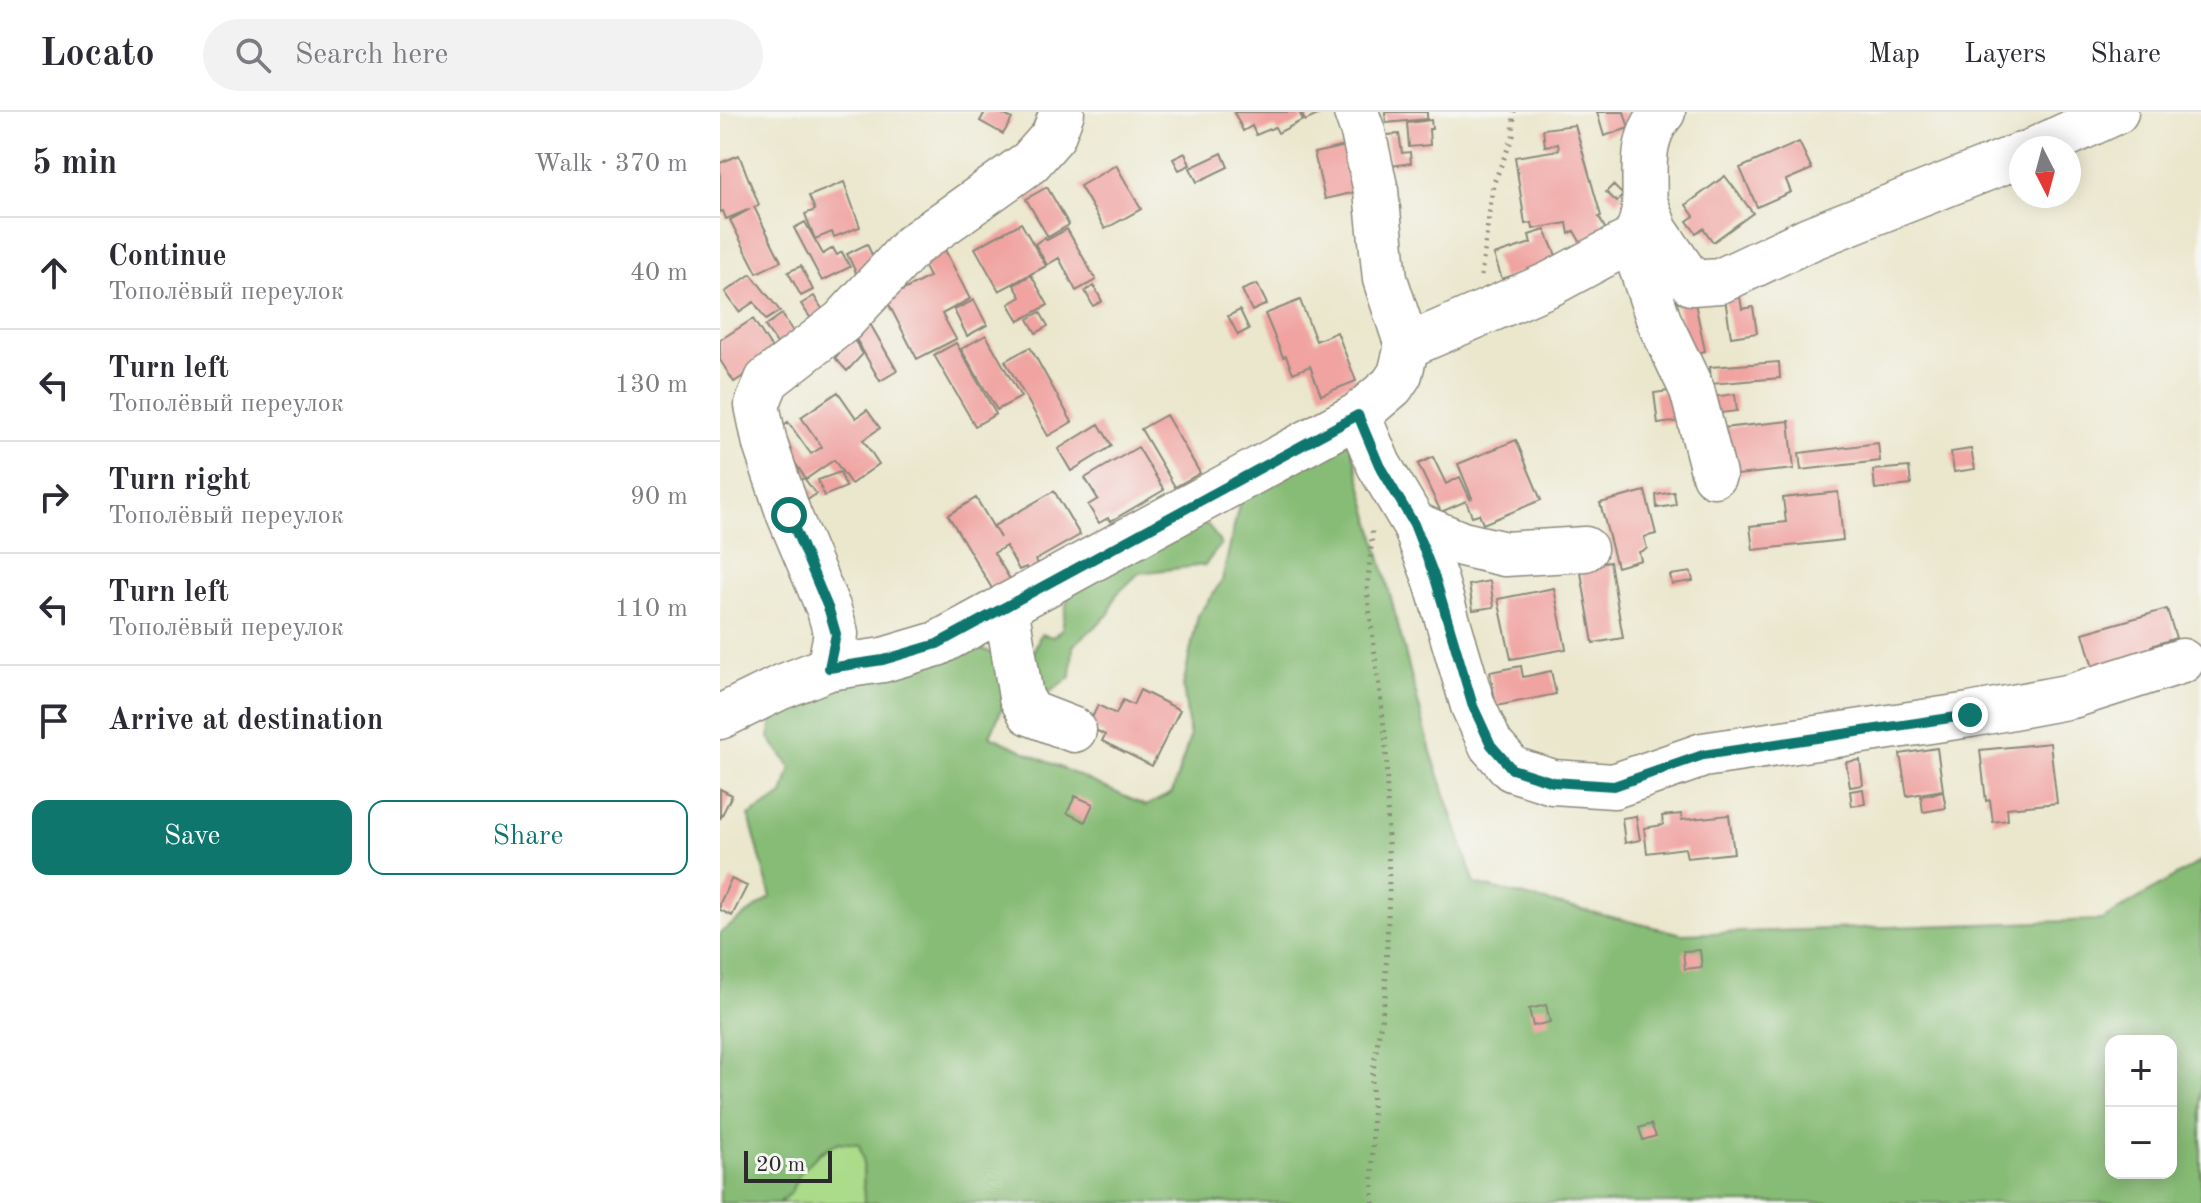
<!DOCTYPE html>
<html lang="en">
<head>
<meta charset="utf-8">
<style>
  body { margin:0; font-family:"Old Standard TT",serif; background:#f2f2f3; color:#2b2b33 }
  .controls { position:absolute; right:24px; bottom:24px; display:grid; overflow:hidden; border-radius:16px; box-shadow:0 4px 20px #0003 }
  .controls button { width:72px; height:72px; display:grid; place-items:center; padding:0; border:0; border-bottom:2px solid #e1e1e2; background:#fff; color:#2b2b33; font:40px sans-serif }
  .compass { position:absolute; left:1289px; top:24px; width:72px; height:72px; border-radius:50%; background:#fff; box-shadow:0 4px 20px #0003; rotate:174deg }
  .scale { position:absolute; left:24px; bottom:20px; width:88px; box-sizing:border-box; padding-left:8px; border:4px solid #2b2b2b; border-top:0; font-size:22px; line-height:28px; white-space:nowrap; color:#2b2b2b; -webkit-text-stroke:6px #f6f6f2; paint-order:stroke }
  .stop { position:absolute; width:24px; height:24px; margin:-18px; border:6px solid #0f766e; border-radius:50%; background:#fff }
  .stop.end { background:#0f766e; border-color:#fff; box-shadow:0 2px 8px #0008 }
  .list { margin:0; padding:0; list-style:none }
  h2 { display:flex; justify-content:space-between; align-items:center; height:104px; margin:0; padding:0 32px; font-size:34px }
  h2 small { font-size:26px; font-weight:400; color:#7c7c81 }
  .list li { display:grid; grid-template-columns:52px 1fr auto; gap:24px; align-items:center; box-sizing:border-box; height:112px; padding:0 32px; border-top:2px solid #e1e1e2 }
  .list b { display:block; font-size:30px; white-space:nowrap }
  .list p { margin:0; font-size:26px; white-space:nowrap; color:#7c7c81 }
  .list em { font-size:26px; font-style:normal; color:#7c7c81 }
  .actions { display:flex; gap:16px; padding:24px 32px }
  .actions a { flex:1; padding:18px 0; border:2px solid #0f766e; border-radius:16px; text-align:center; font-size:28px; color:#0f766e }
  .actions .main { background:#0f766e; color:#fff }
  .icon { flex:none; width:44px; height:44px; fill:none; stroke:currentColor; stroke-width:2; stroke-linecap:round; stroke-linejoin:round }
  .map { position:relative; flex:none; width:1481px; height:1091px; overflow:hidden }
  header { display:flex; align-items:center; gap:48px; box-sizing:border-box; height:112px; padding:0 40px; background:#fff; border-bottom:2px solid #e1e1e2 }
  header strong { font-size:38px }
  nav { display:flex; gap:44px; margin-inline-start:auto; font-size:28px }
  .search { width:560px; height:72px; background:#f2f2f3; display:flex; align-items:center; gap:20px; box-sizing:border-box; padding:0 28px; border-radius:44px; color:#7c7c81; font-size:30px }
  main { display:flex }
  aside { flex:1; background:#fff }
  .map>svg:first-child { display:block }
  .green { fill:#aadc8a; stroke:#6a845a; stroke-width:2 }
  .forest { fill:#87bc76; stroke:#597450; stroke-width:2; fill-rule:evenodd }
  .building { fill:#f0a3a0 }
  .lines { fill:none; stroke-linecap:round; stroke-linejoin:round }
  .minor-casing { stroke:#8b897c; stroke-width:47 }
  .path { stroke:#8b897c; stroke-width:5; stroke-dasharray:2 6; stroke-linecap:butt }
  .minor { stroke:#fff; stroke-width:44 }
  .route { stroke:#0f766e; stroke-width:10 }
</style>
</head>
<body>
<header>
<strong>Locato</strong>
<div class="search"><svg class="icon" aria-label="search" viewBox="0 0 24 24"><circle cx="10" cy="10" r="6"/><path d="M15 15l6 6"/></svg>Search here</div>
<nav><a>Map</a><a>Layers</a><a>Share</a></nav>
</header>
<main>
<aside>
<h2>5 min<small>Walk · 370 m</small></h2>
<ul class="list">
<li><svg class="icon" aria-label="ahead" viewBox="0 0 24 24"><path d="M12 20V5M6 11l6-6 6 6"/></svg><div><b>Continue</b><p>Тополёвый переулок</p></div><em>40 m</em></li>
<li><svg class="icon" aria-label="left" viewBox="0 0 24 24"><path d="M17 20v-9H6M10 6l-5 5 5 5"/></svg><div><b>Turn left</b><p>Тополёвый переулок</p></div><em>130 m</em></li>
<li><svg class="icon" aria-label="right" viewBox="0 0 24 24"><path d="M7 20v-9h11M14 6l5 5-5 5"/></svg><div><b>Turn right</b><p>Тополёвый переулок</p></div><em>90 m</em></li>
<li><svg class="icon" aria-label="left" viewBox="0 0 24 24"><path d="M17 20v-9H6M10 6l-5 5 5 5"/></svg><div><b>Turn left</b><p>Тополёвый переулок</p></div><em>110 m</em></li>
<li><svg class="icon" aria-label="arrive" viewBox="0 0 24 24"><path d="M6 21V4h12l-3 4 3 4H6"/></svg><div><b>Arrive at destination</b></div></li>
</ul>
<div class="actions"><a class="main">Save</a><a>Share</a></div>
</aside>
<div class="map">
<svg width="1481" height="1091" viewBox="0 0 1481 1091">
  <rect width="100%" height="100%" fill="#f6f6f2"/>
  <filter id="ink" filterUnits="userSpaceOnUse"><feTurbulence type="fractalNoise" baseFrequency=".0125" numOctaves="2"/><feDisplacementMap in="SourceGraphic" scale="16" xChannelSelector="R" yChannelSelector="G"/><feConvolveMatrix kernelMatrix="1 2 1 2 8 2 1 2 1" color-interpolation-filters="sRGB"/></filter>
  <filter id="wash" filterUnits="userSpaceOnUse"><feTurbulence type="fractalNoise" baseFrequency=".006" numOctaves="4" result="noise"/><feDisplacementMap in="SourceGraphic" scale="32" xChannelSelector="R" yChannelSelector="G"/><feGaussianBlur stdDeviation="1.8" result="paint"/><feColorMatrix in="noise" values="0 0 0 0 0 0 0 0 0 0 0 0 0 0 0 0 0 1.4 0 .05"/><feComposite in="paint" operator="in"/></filter>
  <g filter="url(#wash)">
    <rect width="100%" height="100%" fill="#ebe7cd"/>
    <path class="green" d="M119 1030 139 1032 143 1046 144 1091H59C69 1082 72 1076 78 1064 87 1048 103 1038 119 1030Z"/>
    <path class="forest" d="M630 329 711 640 755 772 962 822 1382 808 1481 749V1091H144L143 1046 139 1032 119 1030 100 1040 79 1062 71 1080 59 1091H0V821L51 785 29 704 63 683 71 655 49 626 54 601 113 576 253 533 284 546 292 573 270 624 426 694 452 681 470 625 463 574 478 503 502 469 520 388ZM1391 929H1451V1061H1391Z
      M470 409 488 413 501 432 485 453 419 461 396 483 389 502 353 534 351 565 327 582 312 568 306 556 321 522 333 525 342 517 349 478Z"/>
    <g id="blocks">
      <path class="building" d="M265 0H279L292 7 283 22 260 9Z
        M514 0H579L583 8 558 21 555 15 536 23 532 14 523 19Z
        M581 0H604L585 9Z
        M665 0H707V7L666 11Z
        M877 0H904L909 16 884 24Z
        M711 8 712 17H709L710 33 689 35 687 11Z
        M855 13 881 104 879 105 887 120 862 133 854 119 849 122 847 111 813 117 812 111 805 112 795 45 839 38 838 32 825 34 823 17Z
        M679 22 682 41 690 40 691 51 671 54 667 23Z
        M1079 30 1092 57 1066 68 1071 80 1037 95 1020 56Z
        M635 32 645 78 605 87 594 41Z
        M465 41 470 53 459 58 453 47Z
        M502 41 508 55 477 70 470 56Z
        M19 43 39 93 34 95 61 149 37 161 10 108 30 97 6 107 3 99 0 100V51Z
        M396 53 421 97 385 117 360 74Z
        M1005 64 1033 101 993 130 983 116 976 121 967 109 974 104 966 93Z
        M124 70 140 115 114 125 112 120 95 127 85 102 95 98 89 84Z
        M893 73 903 83 897 90 886 80Z
        M327 75 349 113 328 125 306 87Z
        M85 110 103 142 113 136 117 143 122 140 130 155 102 169 74 116Z
        M301 111 326 154 279 179 255 136Z
        M347 117 376 168 356 179 339 146 327 153 315 132 325 125 327 128Z
        M825 118 838 148 782 167 774 143 811 131 809 123Z
        M220 128 250 187 222 202 236 227 197 247 166 187 209 165 197 141Z
        M147 132 158 156 138 165 127 142Z
        M81 154 93 178 81 184 68 160Z
        M31 162 60 199 46 208 34 190 19 200 5 180Z
        M311 163 328 193 299 209 289 192 301 185 294 173Z
        M537 172 547 192 532 199 522 178Z
        M374 174 382 189 373 194 365 179Z
        M94 184 106 203 94 211 81 192Z
        M1020 185 1022 197 1033 195 1037 221 1011 225 1005 187Z
        M974 186 985 239 968 243 957 190Z
        M254 188 267 213 247 224 234 198Z
        M580 188 596 229 617 220 636 269 601 283 590 254 573 261 566 244 563 245 545 202Z
        M520 198 529 217 518 223 508 204Z
        M320 200 328 214 316 221 308 207Z
        M62 202 77 226 61 237 45 214Z
        M33 207 56 243 14 270 0 248V228Z
        M149 210 177 259 160 269 132 220Z
        M266 223 301 285 277 298 241 237Z
        M132 225 143 242 127 259 115 246Z
        M236 231 276 302 255 314 214 243Z
        M310 235 352 310 328 324 285 249Z
        M1059 250 1060 266 991 272 990 255Z
        M956 278 960 309 938 312 934 281Z
        M118 280 136 306 147 298 160 316 143 328 159 352 131 372 114 348 86 367 54 320 68 310 91 342 102 335 81 305Z
        M1015 282 1017 299 993 302 991 285Z
        M446 303 480 361 455 375 421 317Z
        M1069 309 1074 357 1008 364 1003 316Z
        M379 312 392 334 351 359 338 337Z
        M796 328 821 388 763 412 759 402 752 404 746 389 721 400 698 352 713 345 726 372 740 365 750 387 752 386 738 352Z
        M1158 331 1160 349 1081 358 1079 341Z
        M418 335 444 378 391 409 388 406 379 411 368 393 378 387 365 366Z
        M1251 337 1255 357 1234 360 1231 340Z
        M1189 355 1191 373 1155 377 1153 358Z
        M120 360 126 375 104 384 98 368Z
        M84 366 96 382 86 389 75 372Z
        M334 379 360 423 316 448 321 456 310 462 306 455 299 458 286 434 274 441 293 472 276 483 228 403 256 386 280 426 274 414Z
        M925 379 936 422 924 425 927 437 919 440 921 448 897 455 880 391Z
        M954 380 956 393 937 396 936 383Z
        M1118 380 1123 428 1033 438 1030 414 1066 410 1063 386Z
        M890 450 903 526 873 531 860 455Z
        M971 460 973 469 952 472 950 463Z
        M770 469 774 495 753 498 749 473Z
        M834 476 846 537 791 547 778 487Z
        M1447 497 1456 526 1431 534 1434 545 1375 563 1363 521Z
        M801 554 803 565 831 559 836 582 776 594 770 560Z
        M420 578 460 598 432 654 382 629 385 623 368 614 378 593 396 602 403 588 413 593Z
        M1330 631 1337 691 1287 696 1288 708 1273 710 1270 688 1266 689 1260 638Z
        M1217 636 1223 678 1187 684 1180 642Z
        M1140 648 1143 673 1130 675 1126 650Z
        M0 677 12 683 0 707Z
        M1143 677 1145 692 1132 694 1130 679Z
        M1223 680 1226 696 1203 700 1201 684Z
        M355 684 373 692 365 710 347 701Z
        M961 702 962 708 1009 703 1014 741 967 746 965 736 927 741 924 716 943 713 942 704Z
        M916 704 920 728 905 731 902 706Z
        M11 767 27 774 12 804 0 798V791Z
        M980 838 982 855 965 857 963 839Z
        M826 893 830 910 813 914 809 897Z
        M931 1012 936 1024 923 1028 919 1016Z"/>
    </g>
  </g>
  <g filter="url(#ink)">
    <use href="#blocks" fill-opacity="0" stroke="#8b897c" stroke-width="2"/>
    <g class="lines">
      <g class="minor-casing">
        <path id="minor" d="M1318 36 1396 0
          M925 89 936 119 972 171 1000 169 1091 126 1301 43
          M912 128 939 209 972 278 994 363
          M687 234 830 172 912 128C940 92 907 41 943 0
          M638 303 659 353 694 412 715 466 753 594 771 633 792 657 833 670 894 674 983 643 1250 603 1352 584 1462 549
          M694 412 742 432 785 442 865 437
          M286 494 301 585 310 601 354 618
          M109 556 116 522 109 498 69 403 45 332 37 293 47 268 123 209 192 134 310 50 333 24 342 0
          M0 605 59 576 109 556 163 548 217 532 638 303 672 274 680 262 687 234 665 167 656 79 643 20 636 0"/>
      </g>
      <path class="path" d="M761 164 773 73 793 24 794 0
        M653 1091 652 965 665 884 669 779 666 631 647 479 653 414"/>
      <use href="#minor" class="minor"/>
    </g>
  </g>
  <g class="lines" filter="url(#ink)">
    <path class="route" d="M69 403 109 498 116 522 109 556 163 548 217 532 638 303 659 353 694 412 715 466 753 594 771 633 792 657 833 670 894 674 983 643 1250 603"/>
  </g>
</svg>
<div class="controls">
<button>+</button>
<button>−</button>
</div>
<svg class="compass" viewBox="-18 -18 36 36"><path d="M0-13l5 13h-10z" fill="#e53935"/><path d="M0 13l5-13h-10z" fill="#7c7c81"/></svg>
<div class="scale">20 m</div>
<div class="stop" style="left:69px;top:403px"></div>
<div class="stop end" style="left:1250px;top:603px"></div>
</div>
</main>
</body>
</html>
